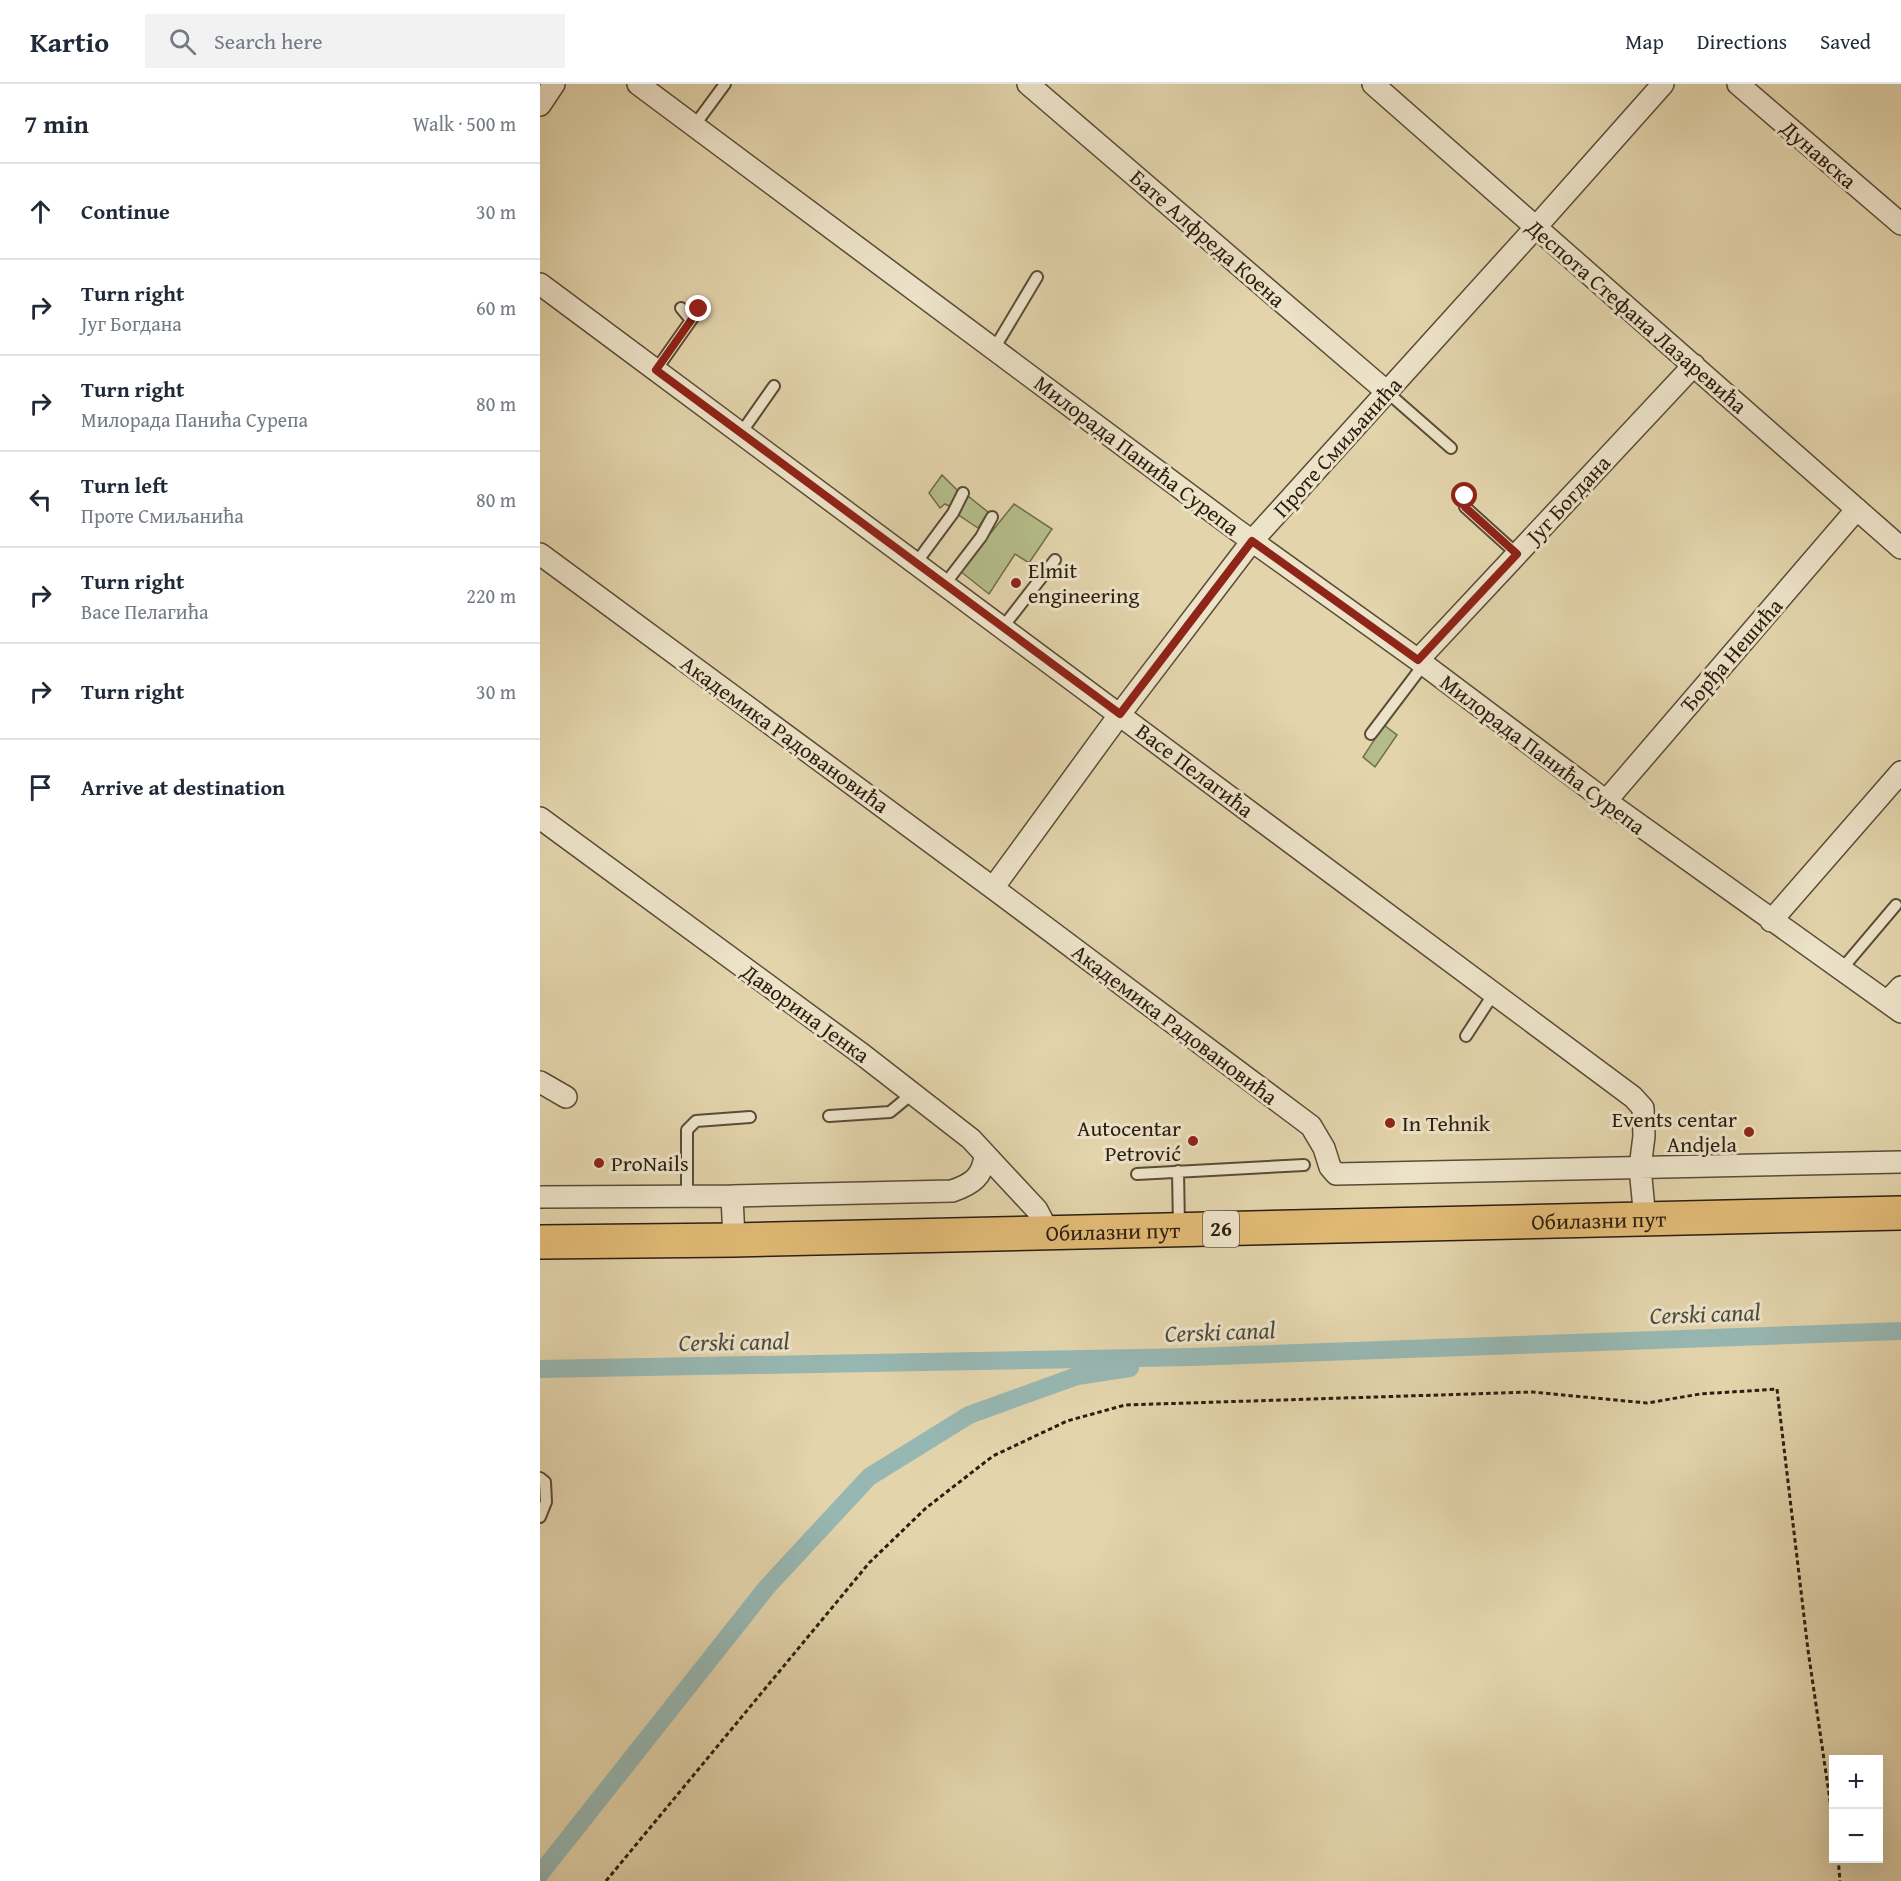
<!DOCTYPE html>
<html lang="en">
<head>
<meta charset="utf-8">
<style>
  body { margin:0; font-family:"Gentium Book Plus",serif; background:#f2f2f3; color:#1f2937 }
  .controls { position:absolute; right:18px; bottom:18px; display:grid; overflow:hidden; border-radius:0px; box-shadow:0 6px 24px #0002 }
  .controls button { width:54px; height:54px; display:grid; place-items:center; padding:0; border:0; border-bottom:2px solid #e0e1e3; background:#fff; color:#1f2937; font:30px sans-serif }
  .stop { position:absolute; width:18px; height:18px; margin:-14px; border:4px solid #8f2418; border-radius:50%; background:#fff }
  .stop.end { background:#8f2418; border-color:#fff; box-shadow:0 2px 6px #0008 }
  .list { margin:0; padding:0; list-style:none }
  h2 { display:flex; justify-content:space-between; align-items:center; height:78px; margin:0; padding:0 24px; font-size:26px }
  h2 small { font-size:20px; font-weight:400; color:#747a83 }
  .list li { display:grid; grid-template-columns:39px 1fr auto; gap:18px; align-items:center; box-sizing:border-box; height:96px; padding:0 24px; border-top:2px solid #e0e1e3 }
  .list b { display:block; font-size:22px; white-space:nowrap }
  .list p { margin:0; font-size:20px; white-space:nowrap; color:#747a83 }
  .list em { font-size:20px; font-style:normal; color:#747a83 }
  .icon { flex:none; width:33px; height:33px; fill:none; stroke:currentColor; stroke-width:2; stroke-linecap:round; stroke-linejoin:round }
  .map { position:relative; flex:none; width:1361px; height:1797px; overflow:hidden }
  header { display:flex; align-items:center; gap:36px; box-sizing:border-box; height:84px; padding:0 30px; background:#fff; border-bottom:2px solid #e0e1e3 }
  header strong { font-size:28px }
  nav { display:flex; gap:33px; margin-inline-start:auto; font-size:21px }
  .search { width:420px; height:54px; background:#f2f2f3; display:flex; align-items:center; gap:15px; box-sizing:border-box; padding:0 21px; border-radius:0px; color:#747a83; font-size:22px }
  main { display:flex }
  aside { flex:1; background:#fff }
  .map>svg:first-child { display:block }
  .green { fill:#b4bd89; stroke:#706e4c; stroke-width:1.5 }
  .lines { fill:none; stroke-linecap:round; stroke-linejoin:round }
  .canal { stroke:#97b7b2; stroke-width:18 }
  .service-casing { stroke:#594c36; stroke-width:14 }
  .minor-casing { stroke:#594c36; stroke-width:24 }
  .primary-casing { stroke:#2b1e0f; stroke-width:36 }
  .path { stroke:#2b1e0f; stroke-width:3; stroke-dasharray:4.5 3; stroke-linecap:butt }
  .service { stroke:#ede3c9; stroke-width:10 }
  .minor { stroke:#ede3c9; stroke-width:21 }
  .primary { stroke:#e2ba76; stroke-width:33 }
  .route { stroke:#8f2418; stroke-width:8 }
  .poi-dot { fill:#8f2418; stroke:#ede3c9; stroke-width:2 }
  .labels { text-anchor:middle; stroke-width:6; stroke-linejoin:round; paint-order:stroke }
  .shield { fill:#ede3c9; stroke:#655947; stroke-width:1.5 }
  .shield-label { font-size:21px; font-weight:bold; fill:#2b1e0f }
  .street-label { font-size:22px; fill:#2b1e0f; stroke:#ede3c9 }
  .poi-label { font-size:22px; fill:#2b1e0f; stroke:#ede3c9; text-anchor:start }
  .water-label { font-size:24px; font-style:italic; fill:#4b4c40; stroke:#ede3c9 }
</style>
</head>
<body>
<header>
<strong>Kartio</strong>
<div class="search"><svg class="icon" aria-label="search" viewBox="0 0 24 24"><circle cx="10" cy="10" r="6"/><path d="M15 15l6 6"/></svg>Search here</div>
<nav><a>Map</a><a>Directions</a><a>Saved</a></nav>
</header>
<main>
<aside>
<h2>7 min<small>Walk · 500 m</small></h2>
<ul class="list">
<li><svg class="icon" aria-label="ahead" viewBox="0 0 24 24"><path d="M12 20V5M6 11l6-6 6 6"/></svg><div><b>Continue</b></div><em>30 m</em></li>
<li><svg class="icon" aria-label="right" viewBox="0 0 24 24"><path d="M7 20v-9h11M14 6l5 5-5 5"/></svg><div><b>Turn right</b><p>Југ Богдана</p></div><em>60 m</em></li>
<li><svg class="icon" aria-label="right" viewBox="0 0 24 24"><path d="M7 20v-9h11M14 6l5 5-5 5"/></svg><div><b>Turn right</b><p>Милорада Панића Сурепа</p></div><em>80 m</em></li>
<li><svg class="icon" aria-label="left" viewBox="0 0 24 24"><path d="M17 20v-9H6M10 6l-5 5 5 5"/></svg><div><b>Turn left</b><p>Проте Смиљанића</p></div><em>80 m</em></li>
<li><svg class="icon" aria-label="right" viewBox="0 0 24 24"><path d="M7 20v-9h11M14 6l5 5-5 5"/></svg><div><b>Turn right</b><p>Васе Пелагића</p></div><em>220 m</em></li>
<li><svg class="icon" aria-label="right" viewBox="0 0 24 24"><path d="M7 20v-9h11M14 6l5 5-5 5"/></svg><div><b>Turn right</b></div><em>30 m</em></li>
<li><svg class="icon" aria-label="arrive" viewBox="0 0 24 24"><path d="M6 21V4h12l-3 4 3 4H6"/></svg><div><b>Arrive at destination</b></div></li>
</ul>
</aside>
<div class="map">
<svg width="1361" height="1797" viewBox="0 0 1361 1797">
  <rect width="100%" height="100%" fill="#e3d4ac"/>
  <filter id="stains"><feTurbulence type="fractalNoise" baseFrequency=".00333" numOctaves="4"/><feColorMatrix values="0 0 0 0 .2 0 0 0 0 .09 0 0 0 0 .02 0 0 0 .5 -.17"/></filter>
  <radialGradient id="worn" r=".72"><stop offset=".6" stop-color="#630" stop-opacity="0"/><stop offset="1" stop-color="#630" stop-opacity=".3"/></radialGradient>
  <path class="green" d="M402 391 419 408 411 423 405 420 400 424 389 409Z
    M428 412 448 428 438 444 417 430Z
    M474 420 512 445 489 479 475 470 449 510 420 487Z
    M844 641 857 651 835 683 823 673Z"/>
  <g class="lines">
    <path class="canal" d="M0 1285 651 1273 1361 1247
      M0 1790 227 1503 329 1393 429 1331 537 1292 590 1284"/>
    <g class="service-casing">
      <path id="service" d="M154 42 185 0
        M141 224 151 236
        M454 265 497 193
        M116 286 159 225
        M847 308 911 364
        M201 349 234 302
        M926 412 924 415 925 423 977 470
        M376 479 413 429 423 409
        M405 500 441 453 452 433
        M463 543 515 476
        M831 650 884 580
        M1301 886 1356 821
        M926 952 954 909
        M289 1032 350 1028 373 1009
        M638 1087 639 1143
        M597 1090 764 1081
        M147 1112V1046L156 1037 210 1033
        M0 1394 5 1398 6 1418 0 1433"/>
    </g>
    <g class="minor-casing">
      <path id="minor" d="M98 0 694 444 878 576 1066 717 1361 928
        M488 0 847 308
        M833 0 1361 464
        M1198 0 1361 140
        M0 21 14 0
        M0 200 1093 1013 1103 1024 1104 1052 1100 1084 1105 1135
        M0 470 453 804 771 1042 784 1064 790 1083 796 1090 1361 1078
        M878 576 1154 281
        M1066 717 1317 425
        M0 734 323 971 431 1055 497 1126 509 1149
        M453 804 580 630 712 457 996 143 1123 0
        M1231 837 1361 688
        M1347 918 1361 903
        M0 998 26 1013
        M192 1112 412 1107C433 1100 443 1092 445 1071
        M0 1113 192 1112 194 1156"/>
    </g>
    <g class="primary-casing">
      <g id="primary">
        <path id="s1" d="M0 1158 194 1156 1361 1129"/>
      </g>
    </g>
    <path class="path" d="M1298 1774 1300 1797
      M66 1797 329 1479 386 1424 453 1372 527 1337 585 1321 992 1308 1107 1319 1160 1310 1237 1305 1268 1566 1294 1744"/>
    <use href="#service" class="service"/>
    <use href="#minor" class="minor"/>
    <use href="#primary" class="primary"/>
  </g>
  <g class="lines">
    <path class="route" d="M159 225 116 286 580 630 712 457 878 576 977 470 925 423V412"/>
  </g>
  <g class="poi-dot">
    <circle cx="476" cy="499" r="6"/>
    <circle cx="850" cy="1039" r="6"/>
    <circle cx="1209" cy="1048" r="6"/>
    <circle cx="653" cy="1057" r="6"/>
    <circle cx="59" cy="1079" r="6"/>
  </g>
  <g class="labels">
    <rect class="shield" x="663" y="1127" width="36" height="36" rx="4.5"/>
    <g class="shield-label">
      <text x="681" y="1152">26</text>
    </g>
    <g class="street-label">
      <text transform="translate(1279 70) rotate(41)" y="8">Дунавска</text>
      <text transform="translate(668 154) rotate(41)" y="8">Бате Алфреда Коена</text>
      <text transform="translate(1097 232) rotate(41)" y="8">Деспота Стефана Лазаревића</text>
      <text transform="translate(797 363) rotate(-48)" y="8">Проте Смиљанића</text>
      <text transform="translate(597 371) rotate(37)" y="8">Милорада Панића Сурепа</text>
      <text transform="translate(1028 415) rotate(-47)" y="8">Југ Богдана</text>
      <text transform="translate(1191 571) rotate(-49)" y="8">Ђорђа Нешића</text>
      <text transform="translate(245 650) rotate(36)" y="8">Академика Радовановића</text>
      <text transform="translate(1003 670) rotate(37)" y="8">Милорада Панића Сурепа</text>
      <text transform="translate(655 686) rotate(37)" y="8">Васе Пелагића</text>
      <text transform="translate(266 929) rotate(36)" y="8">Даворина Јенка</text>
      <text transform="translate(635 940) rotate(37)" y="8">Академика Радовановића</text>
      <text dy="8" stroke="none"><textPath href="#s1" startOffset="1059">Обилазни пут</textPath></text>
      <text dy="8" stroke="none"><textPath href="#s1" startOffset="573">Обилазни пут</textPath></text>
    </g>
    <g class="poi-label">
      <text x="488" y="494">Elmit<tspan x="488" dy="25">engineering</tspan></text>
      <text x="1197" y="1043" text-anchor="end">Events centar<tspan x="1197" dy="25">Andjela</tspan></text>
      <text x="862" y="1047">In Tehnik</text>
      <text x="641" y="1052" text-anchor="end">Autocentar<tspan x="641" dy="25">Petrović</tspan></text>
      <text x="71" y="1087">ProNails</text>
    </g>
    <g class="water-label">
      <text transform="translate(1165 1230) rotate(-2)" y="8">Cerski canal</text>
      <text transform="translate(680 1248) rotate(-2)" y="8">Cerski canal</text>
      <text transform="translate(194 1258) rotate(-1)" y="8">Cerski canal</text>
    </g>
  </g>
  <rect width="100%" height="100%" filter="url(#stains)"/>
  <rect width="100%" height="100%" fill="url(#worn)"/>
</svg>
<div class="controls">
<button>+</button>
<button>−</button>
</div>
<div class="stop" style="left:925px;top:412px"></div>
<div class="stop end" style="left:159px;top:225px"></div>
</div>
</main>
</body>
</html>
